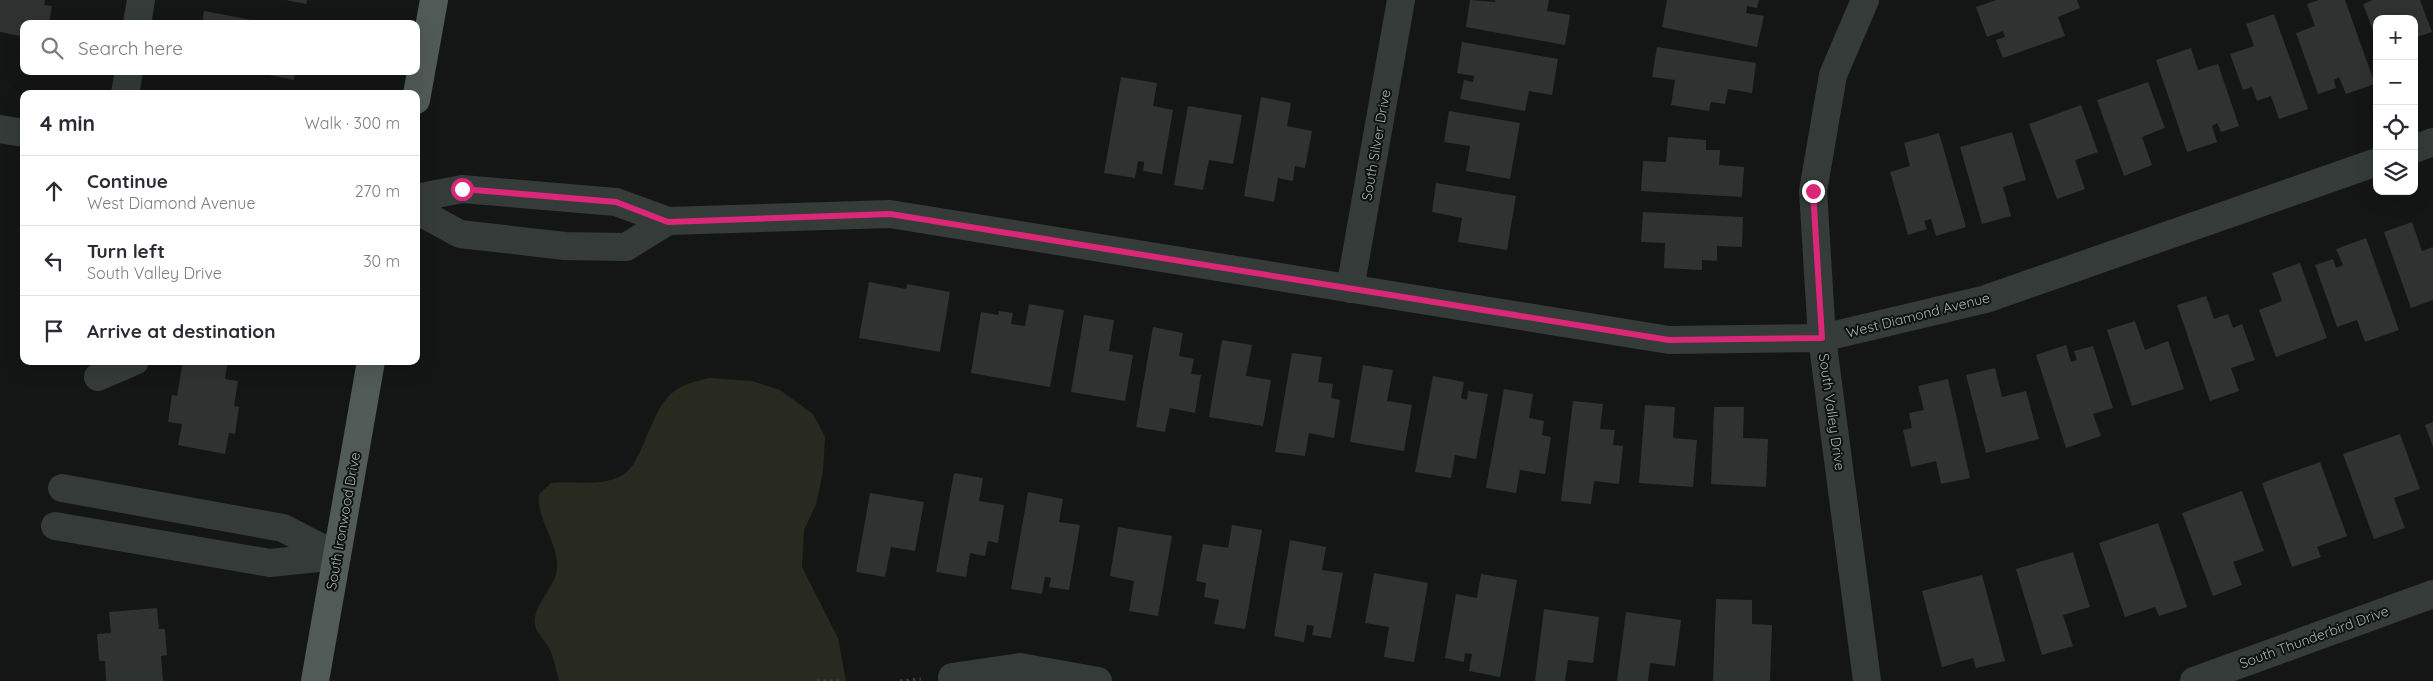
<!DOCTYPE html>
<html lang="en">
<head>
<meta charset="utf-8">
<style>
  body { margin:0; font-family:Quicksand,sans-serif; background:#f2f2f3; color:#2b2b33 }
  .controls { position:absolute; right:15px; top:15px; display:grid; overflow:hidden; border-radius:10px; box-shadow:0 5px 20px #0002 }
  .controls button { width:45px; height:45px; display:grid; place-items:center; padding:0; border:0; border-bottom:1px solid #e1e1e2; background:#fff; color:#2b2b33; font:25px sans-serif }
  .stop { position:absolute; width:15px; height:15px; margin:-11px; border:4px solid #db2777; border-radius:50%; background:#fff }
  .stop.end { background:#db2777; border-color:#fff; box-shadow:0 1px 5px #0008 }
  .list { margin:0; padding:0; list-style:none }
  h2 { display:flex; justify-content:space-between; align-items:center; height:65px; margin:0; padding:0 20px; font-size:21px }
  h2 small { font-size:16px; font-weight:400; color:#7c7c81 }
  .list li { display:grid; grid-template-columns:32px 1fr auto; gap:15px; align-items:center; box-sizing:border-box; height:70px; padding:0 20px; border-top:1px solid #e1e1e2 }
  .list b { display:block; font-size:19px; white-space:nowrap }
  .list p { margin:0; font-size:16px; white-space:nowrap; color:#7c7c81 }
  .list em { font-size:16px; font-style:normal; color:#7c7c81 }
  .icon { flex:none; width:28px; height:28px; fill:none; stroke:currentColor; stroke-width:2; stroke-linecap:round; stroke-linejoin:round }
  .map { position:relative; flex:none; width:2433px; height:681px; overflow:hidden }
  .search { position:absolute; background:#fff; box-shadow:0 5px 20px #0002; left:20px; top:20px; width:400px; height:55px; display:flex; align-items:center; gap:12px; box-sizing:border-box; padding:0 18px; border-radius:10px; color:#7c7c81; font-size:19px }
  .panel { position:absolute; background:#fff; box-shadow:0 5px 20px #0002; left:20px; top:90px; width:400px; height:275px; border-radius:10px }
  .map>svg:first-child { display:block }
  .green { fill:#28291f }
  .building { fill:#2e3231 }
  .lines { fill:none; stroke-linecap:round; stroke-linejoin:round }
  .path { stroke:#3a423f; stroke-width:3; stroke-dasharray:2.5 4; stroke-linecap:butt }
  .minor { stroke:#343b39; stroke-width:28 }
  .major { stroke:#505a57; stroke-width:28 }
  .route { stroke:#db2777; stroke-width:6 }
  .labels { text-anchor:middle; stroke-width:4; stroke-linejoin:round; paint-order:stroke }
  .street-label { font-size:14px; fill:#a4b7b0; stroke:#0f1110 }
</style>
</head>
<body>
<div class="map">
<svg width="2433" height="681" viewBox="0 0 2433 681">
  <rect width="100%" height="100%" fill="#141615"/>
  <path class="green" d="M709 378 752 381 780 390 813 414 825 437 823 472 816 505 804 530 802 567 838 638 846 681H559C556 670 554 658 549 648 543 637 533 632 535 618 538 598 560 583 557 561 554 537 537 519 539 494L551 483C574 481 598 486 619 477 642 468 649 416 668 397 678 385 694 382 709 378Z"/>
  <path class="building" d="M0 0H45L44 5 52 6 49 24H24V37L0 32Z
    M286 0H307L306 4Z
    M1470 0 1495 2V0H1549L1547 11 1570 15 1565 45 1466 27Z
    M1667 0H1759L1757 8 1747 6 1746 13 1764 16 1757 47 1662 27Z
    M1996 0H2077L2080 8 2058 17 2065 36 2003 58 1996 40 2005 37 2003 31 1987 37 1976 7Z
    M2319 0H2345L2375 84 2346 94 2339 77 2334 80 2336 88 2318 94 2296 33 2315 26 2307 4Z
    M2373 0H2420L2432 32 2414 38V19H2377V41L2363 4Z
    M204 11 268 23V24H202Z
    M2274 14 2308 109 2279 119 2271 96 2257 101 2252 87 2243 90 2230 54 2254 46 2246 24Z
    M1462 42 1558 59 1552 95 1529 91 1525 111 1460 99 1464 80 1473 82 1474 76 1457 73Z
    M1657 47 1756 63 1752 93 1728 89 1725 104 1711 102 1709 111 1671 105 1675 80 1652 77Z
    M2191 48 2198 70 2218 64 2239 126 2221 132 2217 123 2212 126 2217 142 2187 152 2156 60Z
    M2414 58 2419 69 2414 71Z
    M249 71H295L294 80Z
    M1121 77 1157 83 1153 106 1173 110 1162 174 1143 171 1144 162 1138 161 1135 178 1104 173Z
    M2148 82 2165 128 2142 137 2152 165 2124 176 2097 100Z
    M1261 97 1291 103 1287 126 1312 131 1305 168 1295 166 1293 181 1278 178 1274 202 1244 196Z
    M2081 105 2098 152 2075 160 2085 189 2057 199 2029 124Z
    M1188 106 1242 115 1233 164 1209 160 1203 190 1174 185Z
    M1449 111 1520 123 1510 179 1466 171 1470 146 1444 142Z
    M2012 132 2026 180 2003 187 2011 216 1982 224 1960 147Z
    M1939 133 1966 227 1936 236 1931 219 1924 221 1927 229 1908 235 1890 172 1910 166 1904 143Z
    M1668 137 1706 140V150H1720L1719 165 1744 167 1742 197 1641 191 1643 161 1666 162Z
    M1436 183 1516 196 1507 250 1458 242 1462 218 1432 212Z
    M1643 212 1743 217 1742 247 1717 246V261L1702 260V270L1664 268 1665 243 1641 242Z
    M2412 222 2422 251 2433 247V300L2411 308 2384 232Z
    M2366 238 2399 330 2365 342 2357 320 2337 327 2315 265 2333 259 2336 268 2343 265 2336 249Z
    M2300 263 2327 338 2276 357 2259 310 2282 301 2272 273Z
    M869 282 906 289 907 284 950 292 940 352 859 338Z
    M2206 296 2214 319 2228 314 2233 328 2242 324 2255 360 2231 368 2239 391 2210 401 2177 305Z
    M1029 304 1064 310 1050 387 971 373 981 312 998 315 999 311 1013 313 1011 324 1025 326Z
    M1084 315 1114 320 1109 351 1133 355 1125 401 1071 392Z
    M2135 321 2145 350 2168 341 2184 389 2132 406 2107 330Z
    M1153 327 1183 333 1179 356 1194 359 1191 374 1201 375 1195 413 1170 408 1165 432 1136 427Z
    M1222 340 1252 345 1246 376 1271 380 1263 426 1209 417Z
    M2066 345 2071 362 2077 360 2074 351 2093 346 2113 408 2093 414 2101 436 2066 448 2036 355Z
    M1292 353 1322 357 1318 382 1333 384 1331 398 1340 400 1334 438 1309 433 1305 456 1275 452Z
    M183 361H228L225 379 238 381 234 406 239 407 235 434 229 433 225 454 178 445 182 424 168 422 172 395 177 396Z
    M1363 365 1393 370 1387 401 1412 405 1404 451 1350 442Z
    M1995 368 2002 397 2026 391 2039 439 1986 453 1966 375Z
    M1433 376 1464 382 1461 398 1467 400 1468 391 1488 394 1476 459 1455 455 1451 478 1415 472Z
    M1948 379 1970 478 1941 484 1936 461 1911 467 1903 430 1912 428 1909 413 1924 410 1918 386Z
    M1504 389 1533 394 1529 418 1544 421 1542 435 1551 437 1545 474 1520 470 1516 493 1486 488Z
    M1573 401 1603 404 1600 429 1615 430 1613 445 1623 446 1619 484 1594 481 1591 504 1561 501Z
    M1645 405 1675 407 1673 438 1697 440 1693 487 1639 483Z
    M1714 407H1744L1743 438 1768 439 1766 487 1711 484Z
    M2433 422V447L2425 425Z
    M2400 434 2420 489 2394 498 2405 528 2374 539 2343 454Z
    M2320 462 2347 536 2317 547 2321 557 2292 567 2262 483Z
    M954 473 983 478 979 501 1004 505 998 543 988 541 985 556 970 553 966 577 936 572Z
    M2242 491 2264 551 2233 562 2242 585 2213 596 2182 513Z
    M1028 492 1063 499 1059 522 1080 525 1069 590 1049 587 1051 578 1045 577 1042 594 1011 589Z
    M870 493 924 502 915 551 891 547 885 577 856 572Z
    M2158 523 2187 607 2159 616 2155 607 2125 617 2099 543Z
    M1232 525 1262 530 1245 629 1214 624 1219 600 1204 597 1206 583 1196 581 1203 544 1228 548Z
    M1118 527 1172 536 1158 616 1129 611 1134 581 1110 576Z
    M1290 540 1326 547 1322 570 1343 573 1331 638 1312 635 1314 626 1307 625 1304 642 1274 636Z
    M2073 552 2090 607 2063 615 2073 646 2042 655 2016 569Z
    M1374 573 1428 583 1414 662 1384 657 1389 627 1365 623Z
    M1481 574 1517 580 1500 677 1469 671 1472 654 1465 653 1464 662 1445 658 1456 594 1477 598Z
    M1982 575 2005 661 1976 668 1973 658 1942 667 1922 591Z
    M1716 599 1752 600V624L1772 625 1770 681H1713Z
    M157 608 159 629H165L167 655 161 656 163 681H106L105 661H99L97 634 111 633 109 612Z
    M1544 609 1599 617 1593 663 1568 660 1565 681H1535Z
    M1626 612 1681 620 1675 666 1650 663 1648 681H1617Z"/>
  <g class="lines">
    <path class="path" d="M817 681H842
      M900 681 921 679"/>
    <path class="minor" d="M1865 0 1833 75 1813 191 1822 338 1867 681
      M137 24 141 0
      M125 94 129 71
      M0 129 24 133
      M2414 149 2433 142
      M416 198 462 189 616 202 668 221 890 214 1669 340 1822 338 1986 299 2377 162
      M416 210 460 234 565 246 626 247 668 221
      M1350 289 1401 0
      M98 377 135 361
      M62 488 283 528 337 556
      M55 526 270 563 337 556
      M952 677 1020 667 1098 681
      M2194 681 2433 594"/>
    <path class="major" d="M416 100 434 0
      M315 681 371 361"/>
  </g>
  <g class="lines">
    <path class="route" d="M462 189 616 202 668 222 890 214 1669 340 1822 338 1813 191"/>
  </g>
  <g class="labels">
    <g class="street-label">
      <text transform="translate(1376 145) rotate(-80)" y="5">South Silver Drive</text>
      <text transform="translate(1918 315) rotate(-14)" y="5">West Diamond Avenue</text>
      <text transform="translate(1832 412) rotate(82)" y="5">South Valley Drive</text>
      <text transform="translate(343 521) rotate(-80)" y="5">South Ironwood Drive</text>
      <text transform="translate(2314 637) rotate(-20)" y="5">South Thunderbird Drive</text>
    </g>
  </g>
</svg>
<div class="controls">
<button>+</button>
<button>−</button>
<button><svg class="icon" aria-label="locate" viewBox="0 0 24 24"><circle cx="12" cy="12" r="6"/><path d="M12 2v4M12 18v4M2 12h4M18 12h4"/></svg></button>
<button><svg class="icon" aria-label="layers" viewBox="0 0 24 24"><path d="M12 4l9 5-9 5-9-5zM3 14l9 5 9-5"/></svg></button>
</div>
<div class="stop" style="left:462px;top:189px"></div>
<div class="stop end" style="left:1813px;top:191px"></div>
<div class="search"><svg class="icon" aria-label="search" viewBox="0 0 24 24"><circle cx="10" cy="10" r="6"/><path d="M15 15l6 6"/></svg>Search here</div>
<section class="panel">
<h2>4 min<small>Walk · 300 m</small></h2>
<ul class="list">
<li><svg class="icon" aria-label="ahead" viewBox="0 0 24 24"><path d="M12 20V5M6 11l6-6 6 6"/></svg><div><b>Continue</b><p>West Diamond Avenue</p></div><em>270 m</em></li>
<li><svg class="icon" aria-label="left" viewBox="0 0 24 24"><path d="M17 20v-9H6M10 6l-5 5 5 5"/></svg><div><b>Turn left</b><p>South Valley Drive</p></div><em>30 m</em></li>
<li><svg class="icon" aria-label="arrive" viewBox="0 0 24 24"><path d="M6 21V4h12l-3 4 3 4H6"/></svg><div><b>Arrive at destination</b></div></li>
</ul>
</section>
</div>
</body>
</html>
